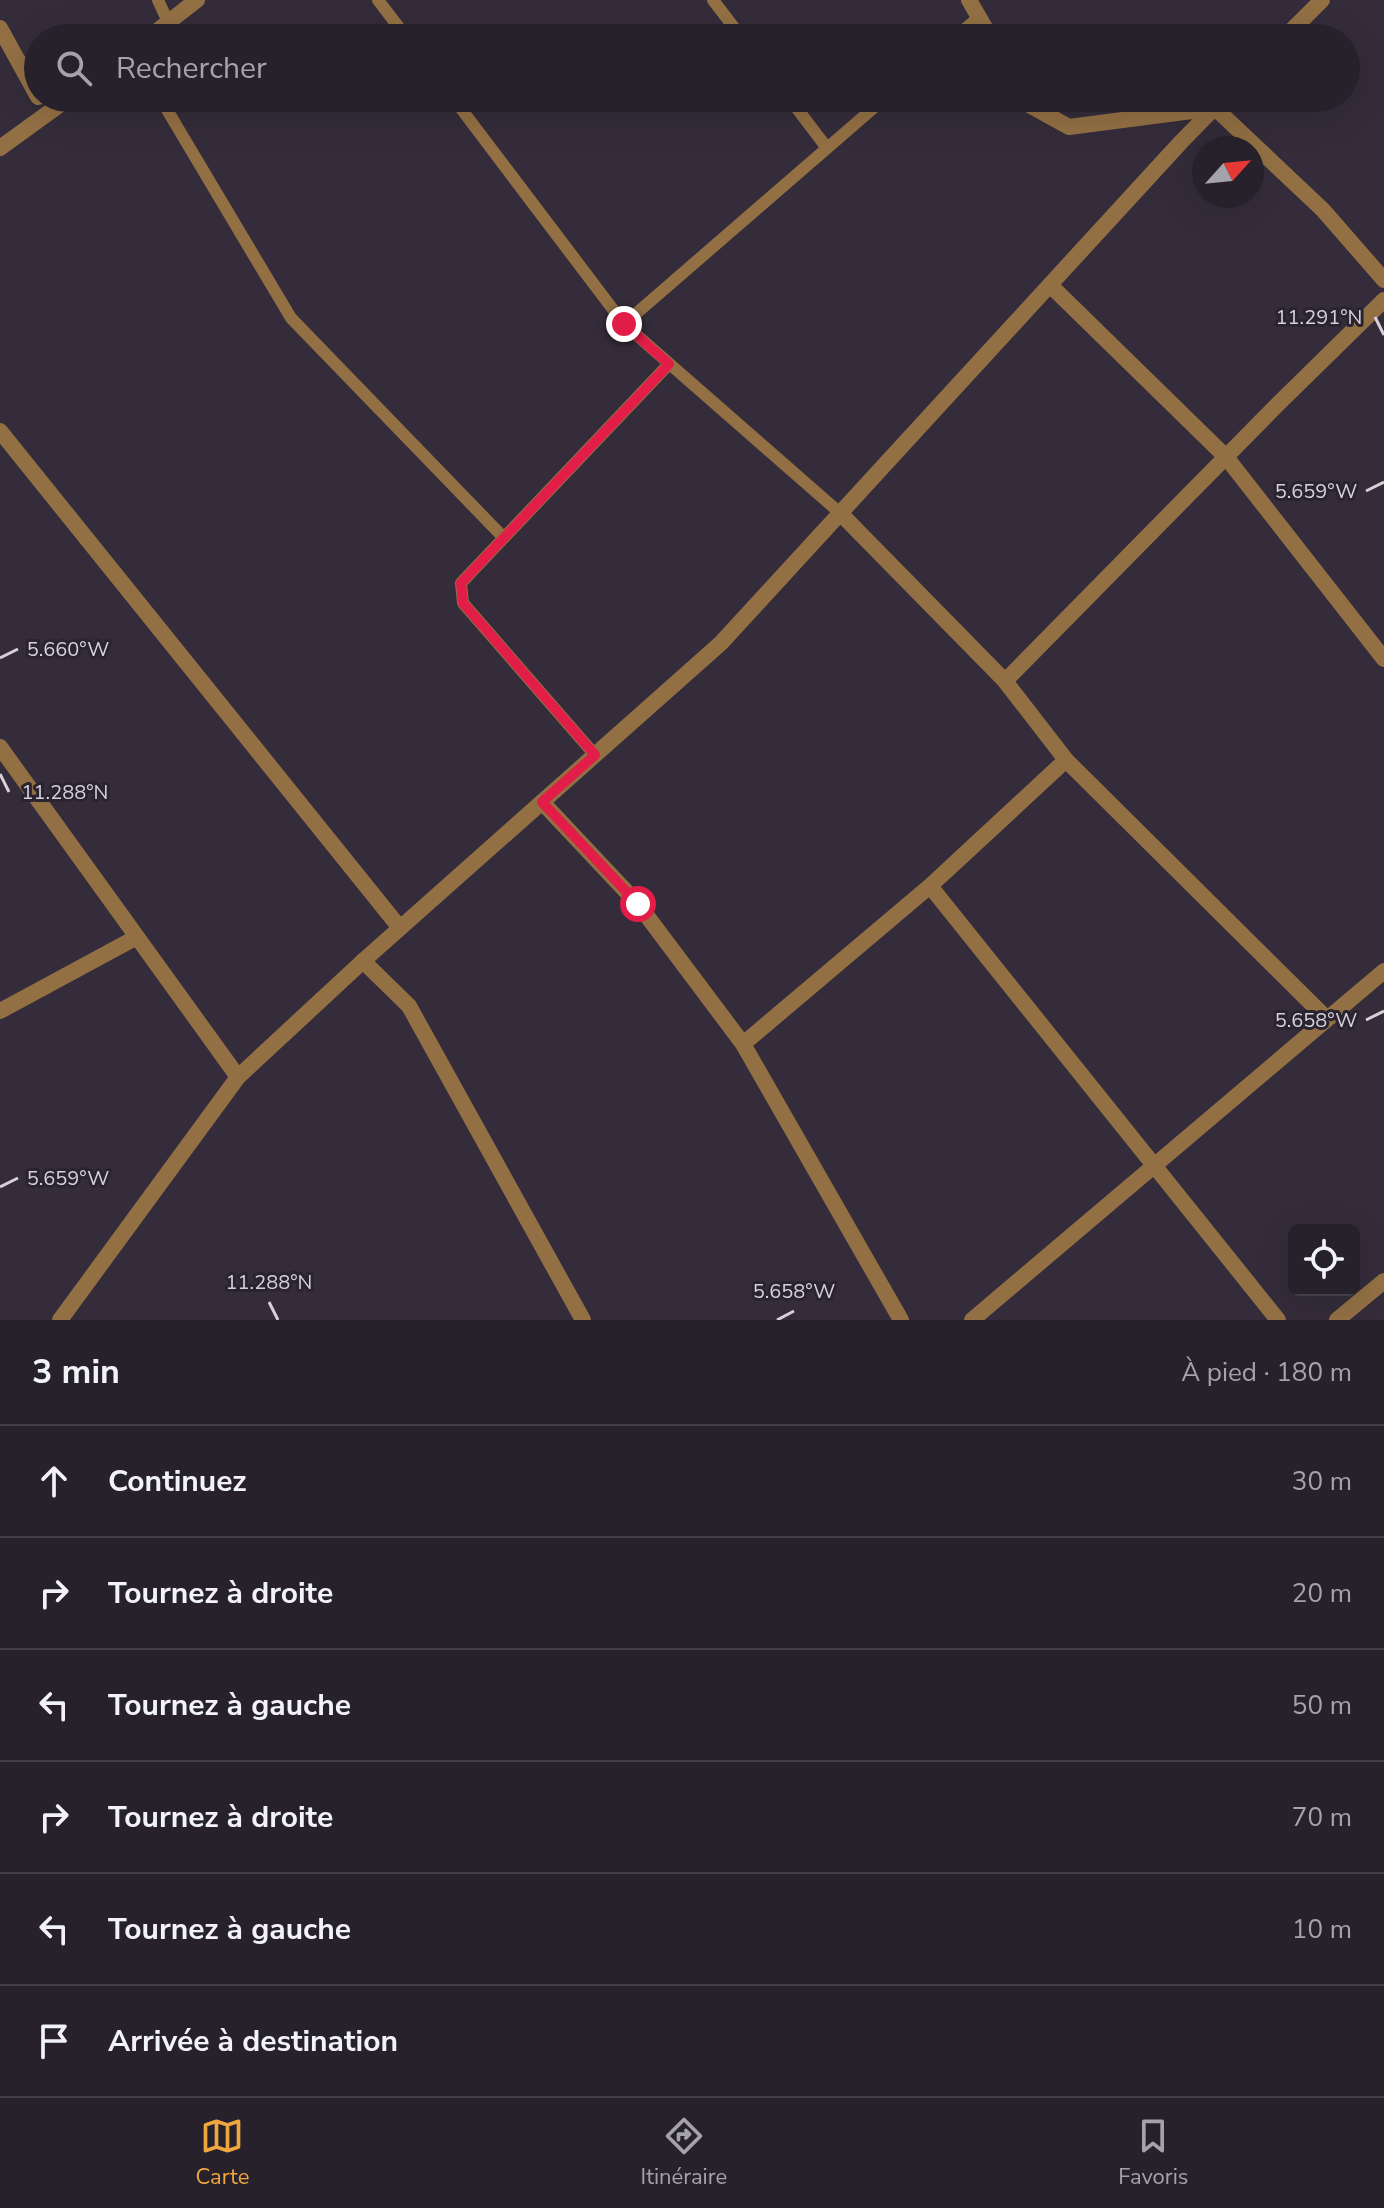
<!DOCTYPE html>
<html lang="fr">
<head>
<meta charset="utf-8">
<style>
  body { margin:0; font-family:"Nunito Sans",sans-serif; background:#2f2934; color:#f1f3f6 }
  .controls { position:absolute; right:24px; bottom:24px; display:grid; overflow:hidden; border-radius:12px; box-shadow:0 8px 32px #0002 }
  .controls button { width:72px; height:72px; display:grid; place-items:center; padding:0; border:0; border-bottom:2px solid #433e48; background:#27212c; color:#f1f3f6; font:40px sans-serif }
  .compass { position:absolute; left:1192px; top:136px; width:72px; height:72px; border-radius:50%; background:#27212c; box-shadow:0 8px 32px #0002; rotate:63deg }
  .stop { position:absolute; width:24px; height:24px; margin:-18px; border:6px solid #e11d48; border-radius:50%; background:#fff }
  .stop.end { background:#e11d48; border-color:#fff; box-shadow:0 2px 8px #0008 }
  .list { margin:0; padding:0; list-style:none }
  h2 { display:flex; justify-content:space-between; align-items:center; height:104px; margin:0; padding:0 32px; font-size:34px }
  h2 small { font-size:26px; font-weight:400; color:#a4a3a9 }
  .list li { display:grid; grid-template-columns:52px 1fr auto; gap:24px; align-items:center; box-sizing:border-box; height:112px; padding:0 32px; border-top:2px solid #433e48 }
  .list b { display:block; font-size:30px; white-space:nowrap }
  .list em { font-size:26px; font-style:normal; color:#a4a3a9 }
  .icon { flex:none; width:44px; height:44px; fill:none; stroke:currentColor; stroke-width:2; stroke-linecap:round; stroke-linejoin:round }
  .map { position:relative; flex:none; width:1384px; height:1320px; overflow:hidden }
  .search { position:absolute; background:#27212c; box-shadow:0 8px 32px #0002; left:24px; right:24px; top:24px; height:88px; display:flex; align-items:center; gap:20px; box-sizing:border-box; padding:0 28px; border-radius:44px; color:#a4a3a9; font-size:30px }
  .sheet { height:776px; background:#27212c }
  nav { display:flex; justify-content:space-around; align-items:center; box-sizing:border-box; height:112px; border-top:2px solid #433e48; background:#27212c; font-size:22px; color:#a4a3a9 }
  nav a { display:grid; justify-items:center; gap:4px }
  nav .on { color:#f0a63f }
  .map>svg:first-child { display:block }
  .lines { fill:none; stroke-linecap:round; stroke-linejoin:round }
  .service { stroke:#937044; stroke-width:12 }
  .minor { stroke:#937044; stroke-width:16 }
  .tertiary { stroke:#937044; stroke-width:16 }
  .route { stroke:#e11d48; stroke-width:10 }
  .ticks { fill:none; stroke:#d5d0d9; stroke-width:3 }
  .ticks-label { font-size:20px; text-anchor:middle; fill:#d5d0d9; stroke:#2a2330; stroke-width:6; stroke-linejoin:round; paint-order:stroke }
</style>
</head>
<body>
<div class="map">
<svg width="1384" height="1320" viewBox="0 0 1384 1320">
  <rect width="100%" height="100%" fill="#342c3a"/>
  <g class="lines">
    <path class="service" d="M158 0 168 22
      M378 0 407 38
      M713 0 742 38
      M954 38 979 17
      M160 98 291 318 504 538
      M453 98 624 324 840 513
      M789 98 827 148
      M624 324 885 98
      M595 755 463 603 461 583 669 364"/>
    <path class="minor" d="M969 0 991 38
      M0 28 38 97
      M148 38 197 0
      M1026 98 1031 106 1069 127 1215 108 1323 210 1384 280
      M0 148 69 98
      M1050 285 1226 457 1384 659
      M0 431 400 928
      M840 513 1005 681
      M0 747 238 1077
      M1066 760 1326 1018
      M542 802 638 904 743 1044 930 886 1278 1320
      M930 886 1066 760 1005 681 1275 407 1384 300
      M363 961 409 1006 583 1320
      M0 1011 137 937
      M743 1044 901 1320
      M972 1320 1384 971
      M1337 1320 1384 1281"/>
    <path class="tertiary" d="M1284 38 1322 0
      M60 1320 238 1077 363 961 721 643 1181 142 1224 98"/>
  </g>
  <g class="lines">
    <path class="route" d="M624 324 669 364 461 583 463 603 595 755 542 802 638 904"/>
  </g>
  <path class="ticks" d="M1375 317 1384 335M1366 491 1384 482M0 658 18 649M0 774 9 792M1366 1020 1384 1011M0 1187 18 1178M269 1302 278 1320M777 1320 794 1311"/>
  <g class="ticks-label">
    <text x="1319" y="324">11.291°N</text>
    <text x="1316" y="498">5.659°W</text>
    <text x="68" y="656">5.660°W</text>
    <text x="65" y="799">11.288°N</text>
    <text x="1316" y="1027">5.658°W</text>
    <text x="68" y="1185">5.659°W</text>
    <text x="269" y="1289">11.288°N</text>
    <text x="794" y="1298">5.658°W</text>
  </g>
</svg>
<div class="controls">
<button><svg class="icon" aria-label="locate" viewBox="0 0 24 24"><circle cx="12" cy="12" r="6"/><path d="M12 2v4M12 18v4M2 12h4M18 12h4"/></svg></button>
</div>
<svg class="compass" viewBox="-18 -18 36 36"><path d="M0-13l5 13h-10z" fill="#e53935"/><path d="M0 13l5-13h-10z" fill="#a4a3a9"/></svg>
<div class="stop" style="left:638px;top:904px"></div>
<div class="stop end" style="left:624px;top:324px"></div>
<div class="search"><svg class="icon" aria-label="search" viewBox="0 0 24 24"><circle cx="10" cy="10" r="6"/><path d="M15 15l6 6"/></svg>Rechercher</div>
</div>
<section class="sheet">
<h2>3 min<small>À pied · 180 m</small></h2>
<ul class="list">
<li><svg class="icon" aria-label="ahead" viewBox="0 0 24 24"><path d="M12 20V5M6 11l6-6 6 6"/></svg><div><b>Continuez</b></div><em>30 m</em></li>
<li><svg class="icon" aria-label="right" viewBox="0 0 24 24"><path d="M7 20v-9h11M14 6l5 5-5 5"/></svg><div><b>Tournez à droite</b></div><em>20 m</em></li>
<li><svg class="icon" aria-label="left" viewBox="0 0 24 24"><path d="M17 20v-9H6M10 6l-5 5 5 5"/></svg><div><b>Tournez à gauche</b></div><em>50 m</em></li>
<li><svg class="icon" aria-label="right" viewBox="0 0 24 24"><path d="M7 20v-9h11M14 6l5 5-5 5"/></svg><div><b>Tournez à droite</b></div><em>70 m</em></li>
<li><svg class="icon" aria-label="left" viewBox="0 0 24 24"><path d="M17 20v-9H6M10 6l-5 5 5 5"/></svg><div><b>Tournez à gauche</b></div><em>10 m</em></li>
<li><svg class="icon" aria-label="arrive" viewBox="0 0 24 24"><path d="M6 21V4h12l-3 4 3 4H6"/></svg><div><b>Arrivée à destination</b></div></li>
</ul>
</section>
<nav>
<a class="on"><svg class="icon" aria-label="map" viewBox="0 0 24 24"><path d="M3 6l6-2 6 2 6-2v14l-6 2-6-2-6 2zM9 4v14M15 6v14"/></svg>Carte</a>
<a><svg class="icon" aria-label="directions" viewBox="0 0 24 24"><path d="M12 3l9 9-9 9-9-9zM9 14v-3h6M13 9l2 2-2 2"/></svg>Itinéraire</a>
<a><svg class="icon" aria-label="saved" viewBox="0 0 24 24"><path d="M7 4h10v16l-5-4-5 4z"/></svg>Favoris</a>
</nav>
</body>
</html>
